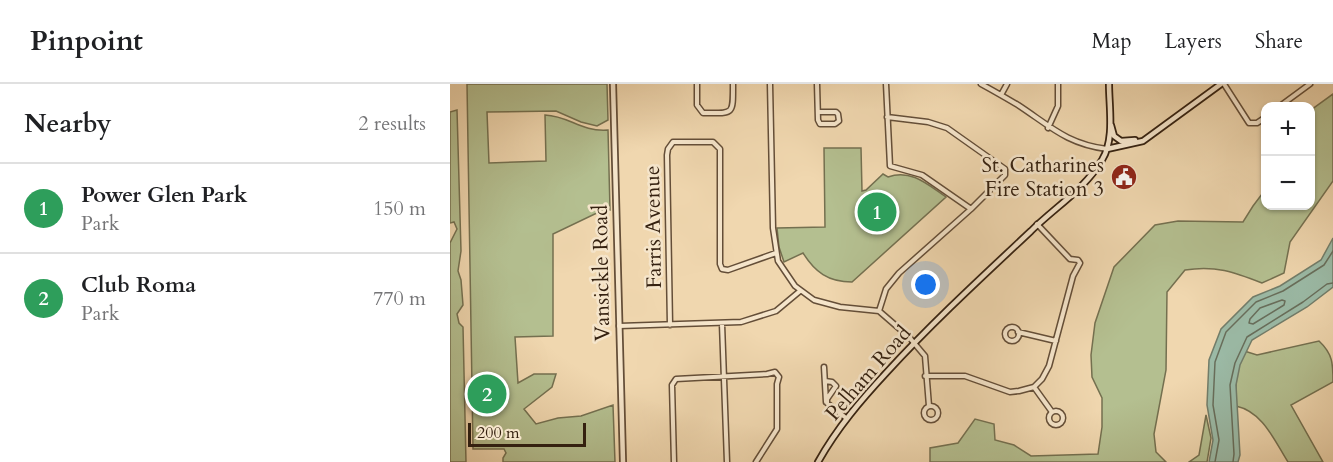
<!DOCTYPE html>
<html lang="en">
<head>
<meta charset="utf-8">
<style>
  body { margin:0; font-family:Cardo,serif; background:#f6f6f6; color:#202124 }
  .controls { position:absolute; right:18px; top:18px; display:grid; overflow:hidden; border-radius:12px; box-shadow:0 2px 4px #0004 }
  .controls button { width:54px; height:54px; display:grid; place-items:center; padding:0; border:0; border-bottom:2px solid #e0e0e0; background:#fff; color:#202124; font:30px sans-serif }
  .scale { position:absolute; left:18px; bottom:15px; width:118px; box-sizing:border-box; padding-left:6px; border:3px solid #352110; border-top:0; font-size:16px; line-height:21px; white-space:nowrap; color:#352110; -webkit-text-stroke:4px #f5e5cb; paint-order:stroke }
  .you { position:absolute; left:476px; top:201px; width:21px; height:21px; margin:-15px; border:4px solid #fff; border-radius:50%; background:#1a73e8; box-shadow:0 0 0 9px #1a73e833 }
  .badge { display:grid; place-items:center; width:39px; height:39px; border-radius:50%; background:#8f2418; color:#fff; font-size:20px; font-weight:700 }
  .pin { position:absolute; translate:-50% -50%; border:3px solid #fff; box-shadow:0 2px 6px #0006 }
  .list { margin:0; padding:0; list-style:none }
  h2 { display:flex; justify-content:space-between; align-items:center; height:78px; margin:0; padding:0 24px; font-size:26px }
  h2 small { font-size:20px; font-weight:400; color:#757577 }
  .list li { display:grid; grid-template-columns:39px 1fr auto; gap:18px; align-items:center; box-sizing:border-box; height:90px; padding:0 24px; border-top:2px solid #e0e0e0 }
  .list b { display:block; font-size:22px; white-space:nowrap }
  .list p { margin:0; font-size:20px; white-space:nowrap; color:#757577 }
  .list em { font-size:20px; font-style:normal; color:#757577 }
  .map { position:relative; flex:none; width:883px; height:378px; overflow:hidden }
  header { display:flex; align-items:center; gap:36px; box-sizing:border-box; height:84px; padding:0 30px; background:#fff; border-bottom:2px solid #e0e0e0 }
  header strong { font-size:28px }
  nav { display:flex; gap:33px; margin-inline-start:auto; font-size:21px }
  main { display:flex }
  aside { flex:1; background:#fff }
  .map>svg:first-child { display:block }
  .green { fill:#b4bf90; stroke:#747050; stroke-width:1.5 }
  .water { fill:#9bbaa6; stroke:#727d6a; stroke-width:1.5 }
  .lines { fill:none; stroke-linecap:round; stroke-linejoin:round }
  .shore { stroke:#686e5b; stroke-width:1.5 }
  .minor-casing { stroke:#644e38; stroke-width:7 }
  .tertiary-casing { stroke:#644e38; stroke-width:8 }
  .secondary-casing { stroke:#352110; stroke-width:8 }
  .minor { stroke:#f5e5cb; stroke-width:4 }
  .tertiary { stroke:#f5e5cb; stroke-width:4.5 }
  .secondary { stroke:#f5e5cb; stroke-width:4.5 }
  .labels { text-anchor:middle; stroke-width:5; stroke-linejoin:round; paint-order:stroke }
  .poi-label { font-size:21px; fill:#352110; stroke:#f5e5cb; text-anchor:end }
  .street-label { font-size:21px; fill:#352110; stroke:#f5e5cb }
</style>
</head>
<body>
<header>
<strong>Pinpoint</strong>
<nav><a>Map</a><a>Layers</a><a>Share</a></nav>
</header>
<main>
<aside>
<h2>Nearby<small>2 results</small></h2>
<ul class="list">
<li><span class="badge" style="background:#2e9e5b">1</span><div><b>Power Glen Park</b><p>Park</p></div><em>150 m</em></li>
<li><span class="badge" style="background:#2e9e5b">2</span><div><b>Club Roma</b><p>Park</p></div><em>770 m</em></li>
</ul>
</aside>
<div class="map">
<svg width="883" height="378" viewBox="0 0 883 378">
  <rect width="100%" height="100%" fill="#f0d7af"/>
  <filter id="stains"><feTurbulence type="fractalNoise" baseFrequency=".00333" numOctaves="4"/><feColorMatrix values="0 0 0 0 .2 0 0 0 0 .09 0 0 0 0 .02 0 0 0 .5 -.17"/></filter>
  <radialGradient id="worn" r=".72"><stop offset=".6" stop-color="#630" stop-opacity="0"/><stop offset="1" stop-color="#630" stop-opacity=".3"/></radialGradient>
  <path class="green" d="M17 0H157L158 36 147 42 131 38 106 27 37 28 39 79 96 77 95 31C120 32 130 48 158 46L160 126 151 127 103 150V252L65 253 68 299 84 290H106L102 303 74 325 86 340 108 334 131 332 163 321 165 378H53V374L56 369 54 365H23Z
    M883 10V97L840 158 834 189 812 199C784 188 765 181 735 186L717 208 716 286 704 350 706 368 716 378H480V364L508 359 525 335 544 340 545 356 564 361 581 372 648 370 652 343V314L642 293 641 271 645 239 664 183 705 141 728 137 793 138 803 122 815 106 816 122H860L861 26Z
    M7 26 11 167 8 187 11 196 13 221 7 230 9 239 13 243 16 378H0V159L7 145 4 138 0 139V28Z
    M374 64H411L412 107 416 106 433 90 438 93C461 85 477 100 496 113L402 198C378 198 365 188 353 169L334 178 329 163 327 144 375 143Z
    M869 257C883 270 883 280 883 298L841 321 873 378H838C824 356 813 328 786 322V283L791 266 807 271Z
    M756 331 761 354 757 378H739L749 371Z"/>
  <path class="water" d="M883 154V203L857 223 802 256 790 281 786 301 790 371 788 378H759L763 356 757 321 759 276 771 245 803 213 830 202 871 176Z"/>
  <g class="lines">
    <path class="shore" d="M832 216 835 217 834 221 803 240 799 239 800 235 810 224Z
      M765 378 769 356 763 321 765 278 776 248 806 218 833 207 874 181 883 167
      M783 378 784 370 780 301 785 279 797 253 853 218 877 200 883 199"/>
    <g class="minor-casing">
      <path id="minor" d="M247 0V21L253 29C284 29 283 32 283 0
        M320 0 323 144 328 177 345 202 364 216 390 223 429 227 459 253 475 272 479 322
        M367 0 368 36 370 40H385L389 37 388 30 386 28H368
        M436 0 440 82 472 91 521 125
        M531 0C544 7 556 14 568 21 600 42 617 60 657 65
        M774 0 799 39H807L816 33
        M551 11 557 0
        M830 22 860 0
        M598 44 608 22V0
        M429 227 436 205 449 189 521 125 555 91V85L497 44 478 38 437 33
        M272 240 277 378
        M220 241 217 71 218 65 223 58H263L270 65V180L272 185 278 186 326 169
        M169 242 291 238 326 227 350 207
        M555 250a7 7 0 1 1 14 0a7 7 0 1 1-14 0Z
        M568 248 606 257
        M374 283 376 318
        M475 292H515L560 308 569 307 584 303 592 295 599 282 623 192 630 179 628 176 620 175 587 140
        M375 297 382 298 386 302 377 315V319L396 334
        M584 303 602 328
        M474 329a7 7 0 1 1 14 0a7 7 0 1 1-14 0Z
        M599 334a7 7 0 1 1 14 0a7 7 0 1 1-14 0Z
        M224 378 222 301 226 295 317 290 325 288 329 293 327 300V345L306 378"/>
    </g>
    <g class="tertiary-casing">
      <path id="tertiary" d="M163 0 173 378"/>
    </g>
    <g class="secondary-casing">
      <path id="secondary" d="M661 41 664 52 671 57 685 56
        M657 65 693 57 771 0
        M368 378C387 344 411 316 437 288 483 238 532 193 581 147 604 124 635 105 652 76 665 55 659 24 659 0"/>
    </g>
    <use href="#minor" class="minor"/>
    <use href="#tertiary" class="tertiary"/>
    <use href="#secondary" class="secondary"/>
  </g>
  <defs>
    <g id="civic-disc" transform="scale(1.35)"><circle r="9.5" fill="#8f2418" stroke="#f5e5cb"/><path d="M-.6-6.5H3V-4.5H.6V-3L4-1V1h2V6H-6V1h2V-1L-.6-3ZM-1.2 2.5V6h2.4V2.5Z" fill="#fff"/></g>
  </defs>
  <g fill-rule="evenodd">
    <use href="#civic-disc" x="674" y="93"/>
  </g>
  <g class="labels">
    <g class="poi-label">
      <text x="654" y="88">St. Catharines<tspan x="654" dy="24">Fire Station 3</tspan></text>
    </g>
    <g class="street-label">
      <text transform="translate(203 143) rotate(-91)" y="7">Farris Avenue</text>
      <text transform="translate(151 189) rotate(-91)" y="7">Vansickle Road</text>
      <text transform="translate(418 289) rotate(-49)" y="7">Pelham Road</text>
    </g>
  </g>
  <rect width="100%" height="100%" filter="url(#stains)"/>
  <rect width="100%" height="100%" fill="url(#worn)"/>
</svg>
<div class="controls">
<button>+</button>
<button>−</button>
</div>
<div class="scale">200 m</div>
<div class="you"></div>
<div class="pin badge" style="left:427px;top:128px;background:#2e9e5b">1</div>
<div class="pin badge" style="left:37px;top:310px;background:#2e9e5b">2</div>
</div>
</main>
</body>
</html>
